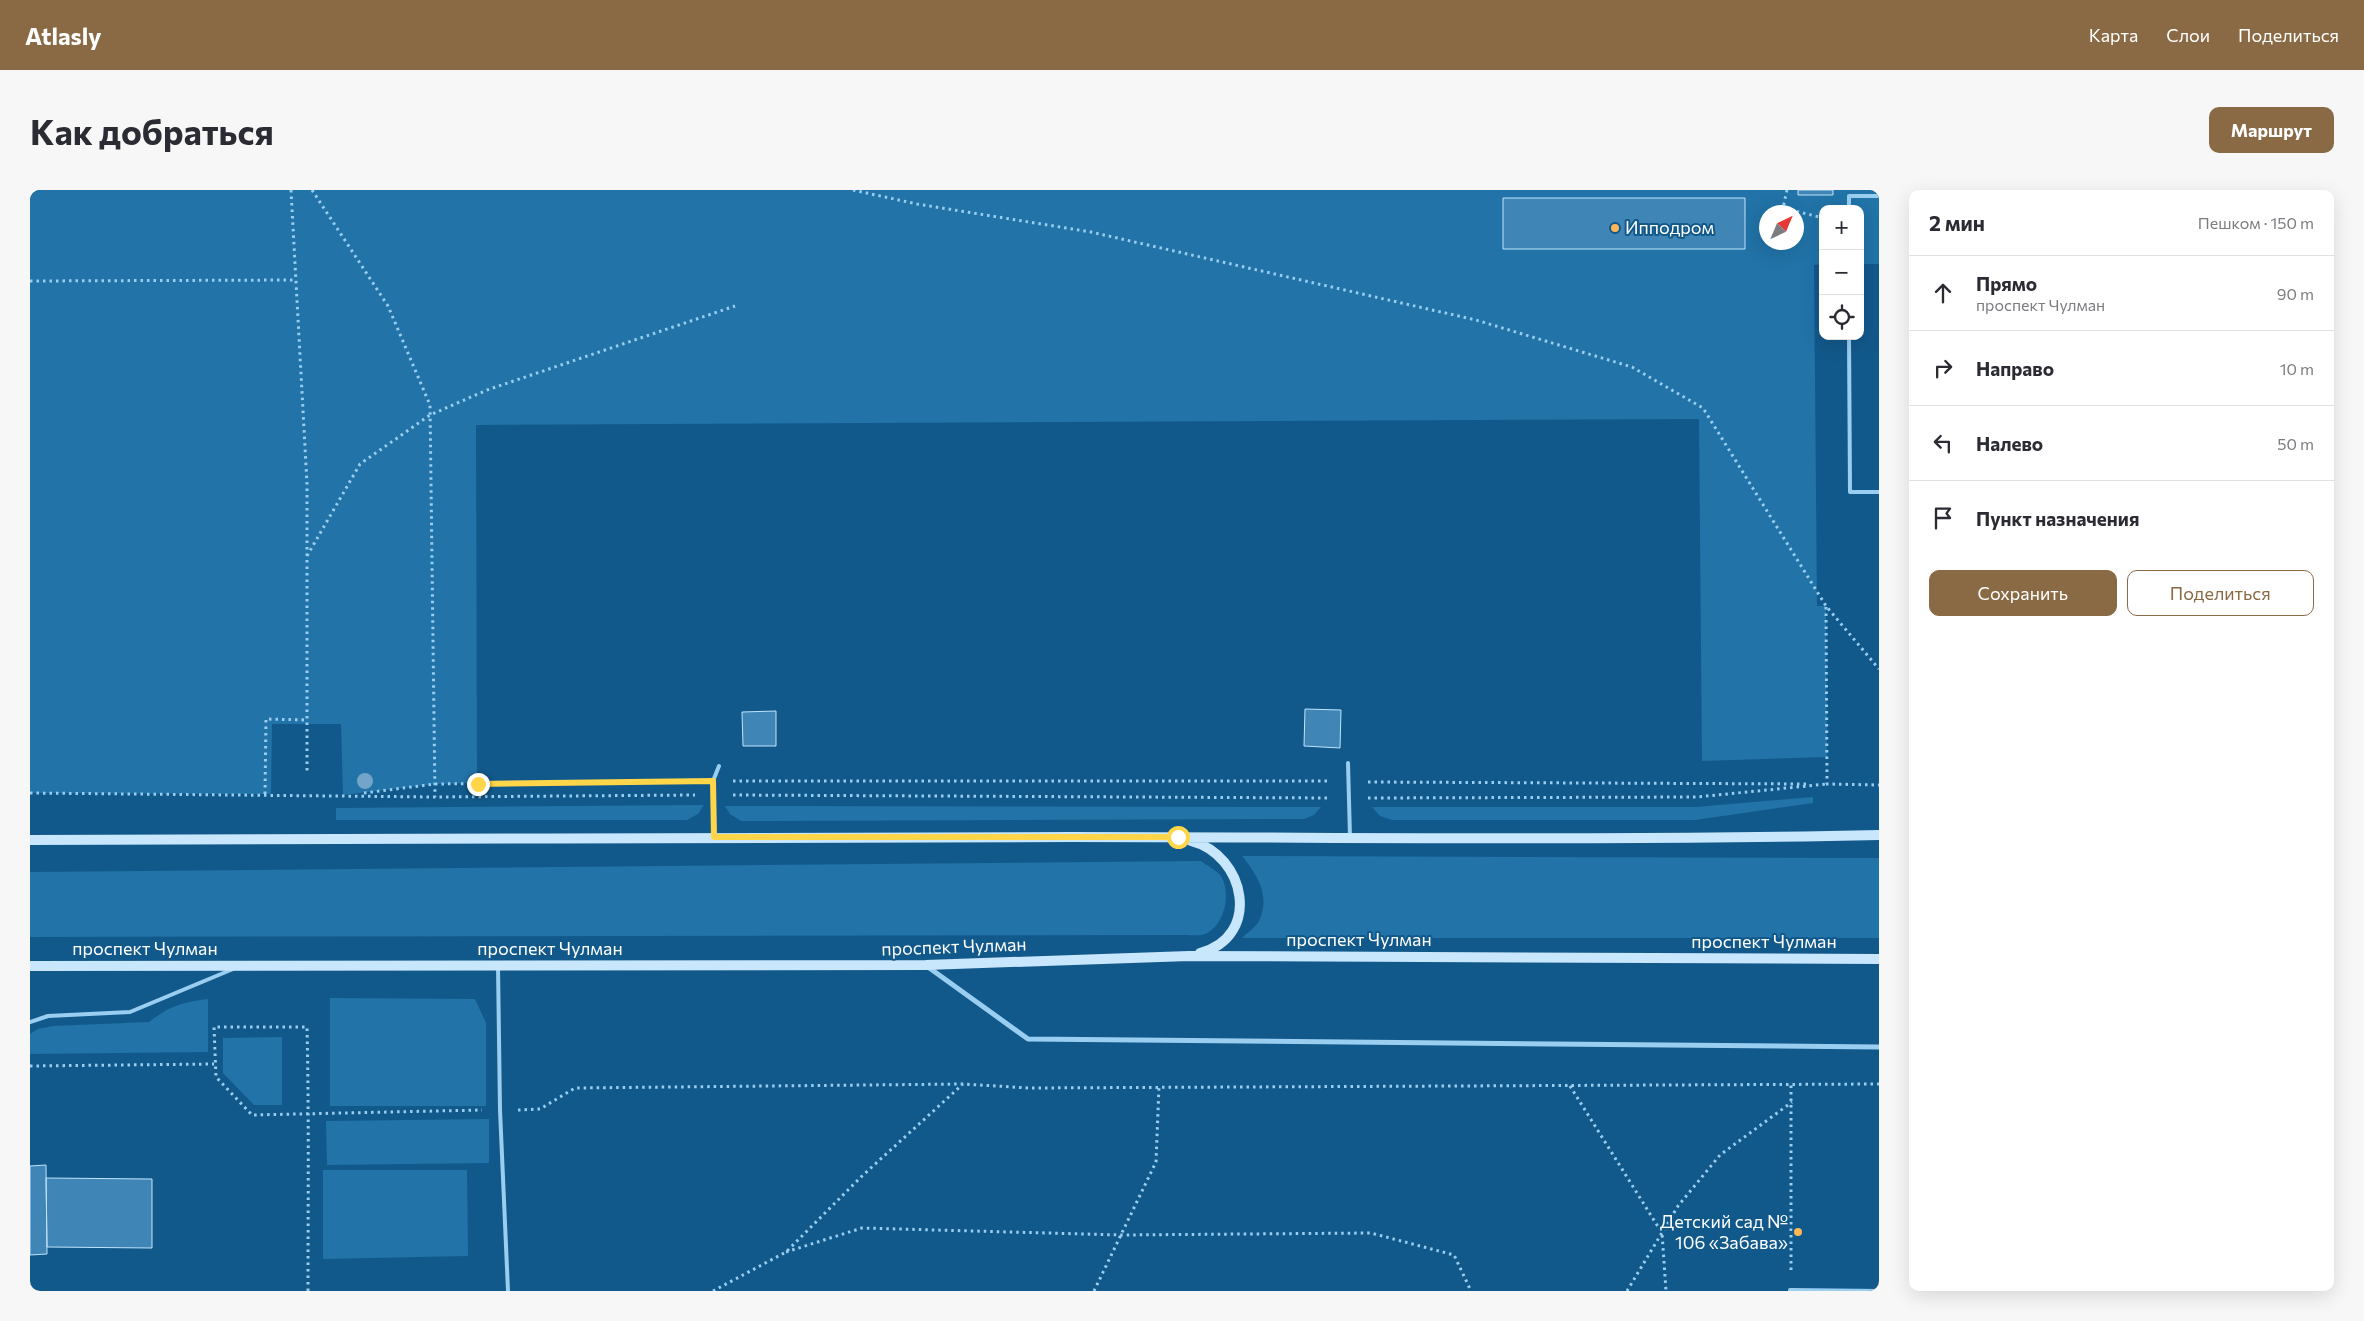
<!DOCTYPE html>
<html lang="ru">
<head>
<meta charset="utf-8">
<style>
  body { margin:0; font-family:Commissioner,sans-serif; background:#f7f7f7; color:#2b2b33 }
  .controls { position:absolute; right:15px; top:15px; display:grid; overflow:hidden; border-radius:10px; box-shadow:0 5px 20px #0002 }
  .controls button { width:45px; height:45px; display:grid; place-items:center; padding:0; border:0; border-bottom:1px solid #e1e1e2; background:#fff; color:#2b2b33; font:25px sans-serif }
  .compass { position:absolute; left:1729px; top:15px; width:45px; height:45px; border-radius:50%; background:#fff; box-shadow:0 5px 20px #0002; rotate:44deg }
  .stop { position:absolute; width:15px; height:15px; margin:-11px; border:4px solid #ffd54a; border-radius:50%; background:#fff }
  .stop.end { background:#ffd54a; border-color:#fff; box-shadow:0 1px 5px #0008 }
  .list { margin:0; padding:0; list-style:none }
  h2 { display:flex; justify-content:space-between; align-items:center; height:65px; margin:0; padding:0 20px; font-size:21px }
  h2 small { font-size:16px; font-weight:400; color:#7c7c81 }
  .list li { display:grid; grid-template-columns:32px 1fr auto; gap:15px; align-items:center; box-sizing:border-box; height:75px; padding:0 20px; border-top:1px solid #e1e1e2 }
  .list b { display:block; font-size:19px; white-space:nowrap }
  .list p { margin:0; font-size:16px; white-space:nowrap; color:#7c7c81 }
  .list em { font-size:16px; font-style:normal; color:#7c7c81 }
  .actions { display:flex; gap:10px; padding:15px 20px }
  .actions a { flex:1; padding:11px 0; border:1px solid #8a6a44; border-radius:10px; text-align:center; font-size:18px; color:#8a6a44 }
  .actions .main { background:#8a6a44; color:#fff }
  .icon { flex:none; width:28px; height:28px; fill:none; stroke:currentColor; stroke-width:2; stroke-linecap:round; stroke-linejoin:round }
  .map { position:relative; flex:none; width:1849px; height:1101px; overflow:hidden; border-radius:10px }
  header { display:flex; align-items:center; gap:30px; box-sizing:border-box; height:70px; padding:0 25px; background:#8a6a44; color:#fff }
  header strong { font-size:24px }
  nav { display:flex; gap:28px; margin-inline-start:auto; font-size:18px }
  .intro { display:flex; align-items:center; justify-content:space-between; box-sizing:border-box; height:120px; padding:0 30px }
  h1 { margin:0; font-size:35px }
  .button { padding:12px 22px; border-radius:10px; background:#8a6a44; color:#fff; font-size:18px; font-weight:700 }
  main { display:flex; gap:30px; padding:0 30px }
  aside { flex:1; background:#fff; border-radius:10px; box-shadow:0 5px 20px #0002 }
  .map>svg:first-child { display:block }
  .green { fill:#2173a8; fill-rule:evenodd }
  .building { fill:#3f86b7; stroke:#c0e4fc }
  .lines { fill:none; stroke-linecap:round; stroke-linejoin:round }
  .path { stroke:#99cef1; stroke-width:3; stroke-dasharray:2.5 4; stroke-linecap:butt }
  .lane { stroke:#99cef1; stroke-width:4 }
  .street { stroke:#99cef1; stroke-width:5 }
  .secondary { stroke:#c8e6fc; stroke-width:10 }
  .tree { fill:#72a5c9 }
  .route { stroke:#ffd54a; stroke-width:6 }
  .poi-dot { fill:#ffb659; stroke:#12598b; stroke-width:2 }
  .labels { text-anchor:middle; stroke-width:4; stroke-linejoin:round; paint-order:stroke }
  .poi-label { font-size:18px; fill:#fff; stroke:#12598b; text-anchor:start }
  .street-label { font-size:18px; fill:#fff; stroke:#12598b }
</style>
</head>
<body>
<header>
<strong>Atlasly</strong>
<nav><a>Карта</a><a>Слои</a><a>Поделиться</a></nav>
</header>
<div class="intro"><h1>Как добраться</h1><a class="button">Маршрут</a></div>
<main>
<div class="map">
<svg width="1849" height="1101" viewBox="0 0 1849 1101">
  <rect width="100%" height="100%" fill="#12598b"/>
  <path class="green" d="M0 0H1849V74H1830V19H1793V74L1784 75 1787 416H1796L1797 567 1672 571 1669 229 446 235 447 593 405 594 313 605 311 534H242L241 604 0 603ZM1736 22H1766V52H1736Z
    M1783 607V613L1665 630H1362L1350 626 1342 617H1665Z
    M674 615 668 624 657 630H306V618Z
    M695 616 1291 617 1284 625 1274 629 711 631 700 624Z
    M1212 666 1849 668V748H1212C1217 743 1226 737 1229 731 1241 705 1227 685 1212 666Z
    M1171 671C1176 675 1186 680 1190 685 1202 701 1195 736 1175 744 1170 746 1161 745 1155 745L0 747V682Z
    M300 808 445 809 456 833V916H300Z
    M178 809V862L0 864V844L8 839 23 836 119 832C139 816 154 812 178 809Z
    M252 847V915H224L193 883V848Z
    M459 929V973L297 975 296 931Z
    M293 980H437L438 1066 293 1069Z"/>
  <path class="building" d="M1768 0H1803V5H1768Z
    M1473 8H1715V59H1473Z
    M1275 519 1311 520 1310 558 1274 556Z
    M746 521V556H713L712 522Z
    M16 975 17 1064 0 1065V976Z
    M16 988 122 989V1058L17 1057Z"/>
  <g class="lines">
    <path class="path" d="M261 0 277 294V584
      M282 0 358 116 400 215 405 607
      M823 0 887 14 1061 42 1446 130 1602 177 1673 218 1796 416 1849 479
      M1757 0 1753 18 1793 28
      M0 91 266 90
      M277 366 330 274 400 225 457 200 705 116
      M1796 417 1797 594
      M703 591H1300
      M1338 592 1780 594
      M1796 594 1849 595
      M0 603 405 607 665 605
      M334 603 405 594 665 591
      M235 604 236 529 278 530
      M703 605 1300 608
      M1338 608 1667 607 1797 594
      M0 876 184 874
      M1540 896 1632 1043 1636 1101
      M488 920 510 919 545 898 933 894 999 898 1849 894
      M756 1062 832 1038 1091 1045 1341 1043 1424 1065 1441 1101
      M1761 1080V894
      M278 1101C278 1013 279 925 277 837H184L186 887 222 925 452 920
      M683 1101 756 1062 832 986 933 894
      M1064 1101 1126 972 1129 896
      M1597 1101 1648 1016 1690 965 1762 912"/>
    <path class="lane" d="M1819 19V6H1849
      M1819 146 1820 302H1849
      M1318 573 1320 647
      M684 647 683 591 689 576
      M468 776 470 920 478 1101
      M0 832 18 826 100 822 203 779
      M1760 1100 1849 1101"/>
    <path class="street" d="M898 777 998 849 1849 857"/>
    <path class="secondary" d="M0 650C347 650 694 647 1041 647 1310 647 1580 651 1849 645
      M1161 651C1216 665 1232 747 1170 763
      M0 776 896 775 1159 766 1849 769"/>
  </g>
  <circle class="tree" cx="335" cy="591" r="8"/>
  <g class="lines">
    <path class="route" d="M448 594 683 591 684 647H1148"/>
  </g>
  <g class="poi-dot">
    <circle cx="1585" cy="38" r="5"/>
    <circle cx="1768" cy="1042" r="5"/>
  </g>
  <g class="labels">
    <g class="poi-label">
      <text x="1595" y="44">Ипподром</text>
      <text x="1758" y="1038" text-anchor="end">Детский сад №<tspan x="1758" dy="21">106 «Забава»</tspan></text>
    </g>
    <g class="street-label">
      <text x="1329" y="756">проспект Чулман</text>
      <text x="1734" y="758">проспект Чулман</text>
      <text transform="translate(924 757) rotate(-2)" y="6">проспект Чулман</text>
      <text x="115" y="765">проспект Чулман</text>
      <text x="520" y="765">проспект Чулман</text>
    </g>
  </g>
</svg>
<div class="controls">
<button>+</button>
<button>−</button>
<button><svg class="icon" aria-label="locate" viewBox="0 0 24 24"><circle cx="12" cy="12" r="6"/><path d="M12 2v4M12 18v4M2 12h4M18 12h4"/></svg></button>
</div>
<svg class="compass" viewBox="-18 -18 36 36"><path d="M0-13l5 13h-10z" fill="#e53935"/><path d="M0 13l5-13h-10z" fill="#7c7c81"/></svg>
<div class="stop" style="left:1148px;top:647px"></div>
<div class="stop end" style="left:448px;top:594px"></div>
</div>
<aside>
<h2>2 мин<small>Пешком · 150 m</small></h2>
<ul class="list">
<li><svg class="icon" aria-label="ahead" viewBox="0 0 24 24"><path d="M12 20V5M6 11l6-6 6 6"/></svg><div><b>Прямо</b><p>проспект Чулман</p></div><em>90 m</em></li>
<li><svg class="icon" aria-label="right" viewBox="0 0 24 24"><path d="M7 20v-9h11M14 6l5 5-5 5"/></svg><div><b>Направо</b></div><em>10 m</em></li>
<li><svg class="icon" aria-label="left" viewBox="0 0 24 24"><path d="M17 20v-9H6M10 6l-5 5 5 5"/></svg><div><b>Налево</b></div><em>50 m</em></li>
<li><svg class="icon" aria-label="arrive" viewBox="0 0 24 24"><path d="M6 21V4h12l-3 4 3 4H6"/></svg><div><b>Пункт назначения</b></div></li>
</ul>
<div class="actions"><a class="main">Сохранить</a><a>Поделиться</a></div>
</aside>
</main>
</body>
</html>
